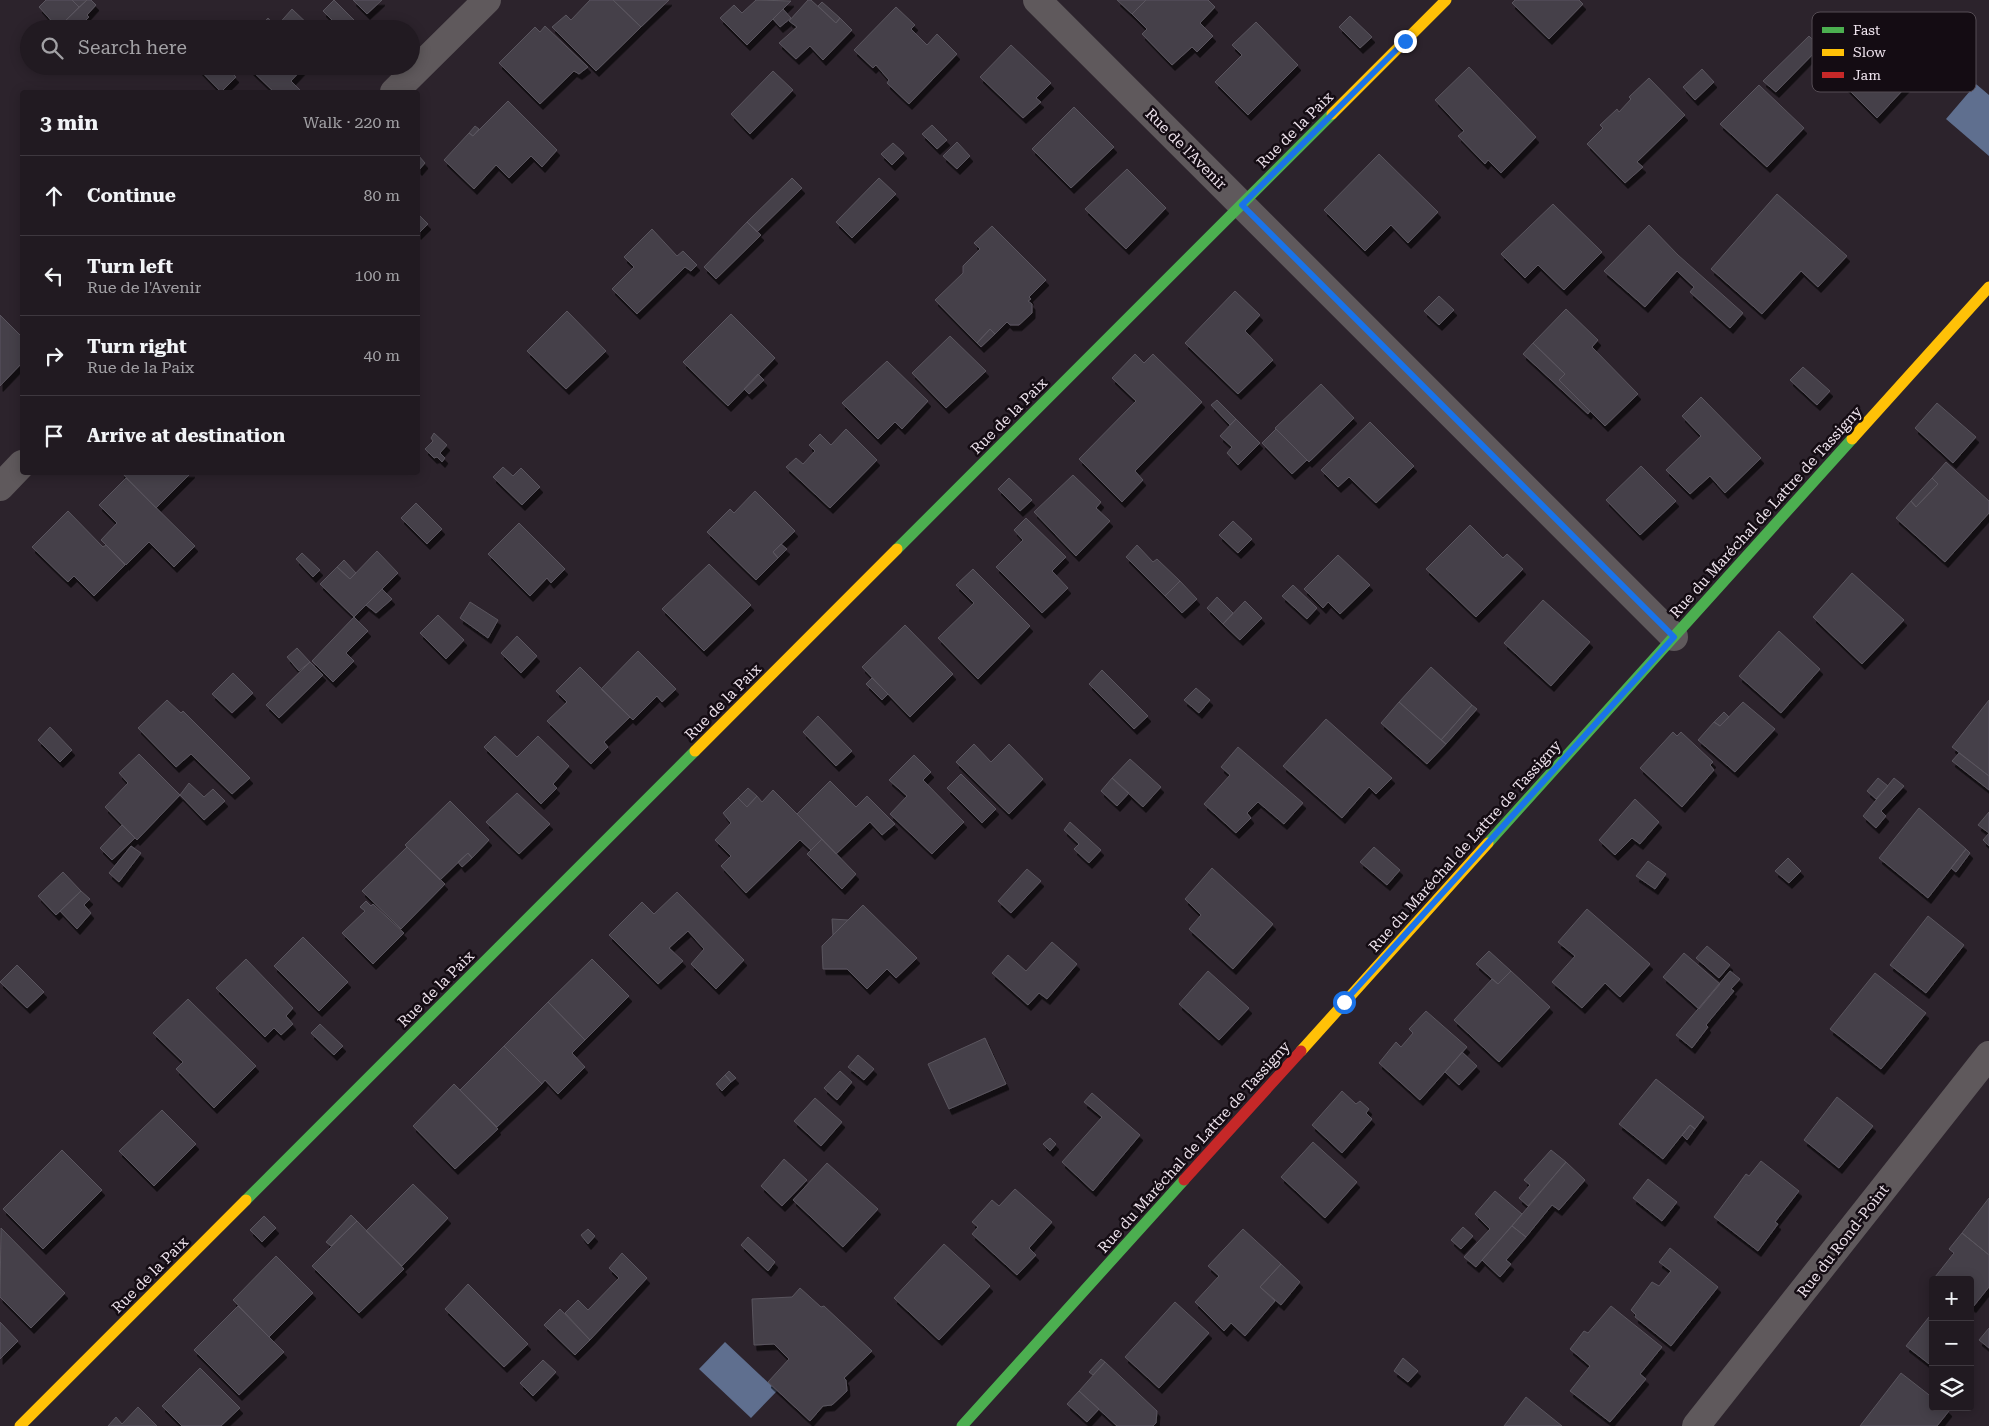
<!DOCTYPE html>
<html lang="en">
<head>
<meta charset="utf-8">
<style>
  body { margin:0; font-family:"Roboto Serif",serif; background:#29232a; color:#f1f3f6 }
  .controls { position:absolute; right:15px; bottom:15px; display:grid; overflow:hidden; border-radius:5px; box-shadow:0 2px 12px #0003 }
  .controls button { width:45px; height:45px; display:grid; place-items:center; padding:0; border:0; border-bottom:1px solid #3e383f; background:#211a21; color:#f1f3f6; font:25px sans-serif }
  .stop { position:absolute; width:15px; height:15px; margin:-11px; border:4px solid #1a73e8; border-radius:50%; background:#fff }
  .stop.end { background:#1a73e8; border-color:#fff; box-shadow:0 1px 5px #0008 }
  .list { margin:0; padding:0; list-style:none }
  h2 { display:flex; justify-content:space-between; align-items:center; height:65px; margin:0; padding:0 20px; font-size:21px }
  h2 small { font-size:16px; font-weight:400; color:#a2a1a5 }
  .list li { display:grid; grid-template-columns:32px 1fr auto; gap:15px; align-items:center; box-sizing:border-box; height:80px; padding:0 20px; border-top:1px solid #3e383f }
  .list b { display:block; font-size:19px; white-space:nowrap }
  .list p { margin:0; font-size:16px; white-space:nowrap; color:#a2a1a5 }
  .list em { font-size:16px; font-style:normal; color:#a2a1a5 }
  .icon { flex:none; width:28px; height:28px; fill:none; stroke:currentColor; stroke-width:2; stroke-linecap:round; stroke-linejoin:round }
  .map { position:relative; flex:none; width:1989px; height:1426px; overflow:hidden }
  .search { position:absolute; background:#211a21; box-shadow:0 2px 12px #0003; left:20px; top:20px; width:400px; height:55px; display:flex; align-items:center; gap:12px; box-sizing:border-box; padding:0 18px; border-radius:28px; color:#a2a1a5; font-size:19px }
  .panel { position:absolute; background:#211a21; box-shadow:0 2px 12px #0003; left:20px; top:90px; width:400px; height:385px; border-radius:5px }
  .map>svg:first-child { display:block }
  .water { fill:#5f6f8f }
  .building { fill:#45404a; stroke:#5a555e; filter:url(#shadow) }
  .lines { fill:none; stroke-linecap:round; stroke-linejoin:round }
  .street { stroke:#5f595c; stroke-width:28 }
  .fast { stroke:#4caf50; stroke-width:11 }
  .slow { stroke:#ffc107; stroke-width:11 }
  .jam { stroke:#c62828; stroke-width:11 }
  .route { stroke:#1a73e8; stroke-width:6 }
  .labels { text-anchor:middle; stroke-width:5; stroke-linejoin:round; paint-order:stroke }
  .street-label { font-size:15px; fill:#eee3ed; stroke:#140c13 }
  .key { fill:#140c13; stroke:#554c54; stroke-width:1 }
  .key-label { font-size:14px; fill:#eee3ed }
</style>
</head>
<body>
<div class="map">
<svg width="1989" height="1426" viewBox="0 0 1989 1426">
  <defs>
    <filter id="shadow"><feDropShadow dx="3" dy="5.5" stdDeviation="0" flood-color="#0009"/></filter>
  </defs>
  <rect width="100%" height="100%" fill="#2c232c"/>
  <path class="water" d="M1976 84 1989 95V156L1946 119Z
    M725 1342 777 1391 751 1418 699 1369Z"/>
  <path class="building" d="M46 0H72L79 7 58 28 39 7Z
    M72 0H87L79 7Z
    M87 0H91L96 5 87 15 89 17 77 29H57Z
    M334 0 360 26 358 29H341L323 11Z
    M353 0H382L367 14Z
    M590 0H613L641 27 596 71 552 27 566 15 571 20Z
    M613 0H669L641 27Z
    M756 0 791 1 747 45 720 18 734 5 742 13Z
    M808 0H811L836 23 840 18 852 30 823 60 810 46 796 59 779 43 797 27 789 21Z
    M1117 0H1146L1132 14Z
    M1146 0H1208L1215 7 1200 23 1213 36 1197 52 1192 47 1172 65 1142 34 1147 29 1132 14Z
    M1515 0H1579L1583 4 1549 39 1512 3Z
    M822 2 840 18 836 23 818 6Z
    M896 7 915 25 911 29 927 45 937 34 957 54 909 104 887 83 889 80 876 65 873 68 854 50Z
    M292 9 313 29H258L268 18 276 27Z
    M783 9 791 18 780 27 773 19Z
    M1852 14 1915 77 1877 118 1813 54Z
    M1350 16 1372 37 1360 48 1339 27Z
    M333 21 341 29H326Z
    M1256 22 1298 65 1248 115 1215 82 1242 55 1232 45Z
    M545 26 588 67 579 74 574 71 540 104 499 63 535 27 540 32Z
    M1809 36 1820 47 1776 92 1763 81Z
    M1011 45 1051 83 1036 98 1041 102 1023 118 980 77Z
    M196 66H225L236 77 221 92Z
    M247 66H305L291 81 300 90 298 92H274Z
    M1469 67 1536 137 1501 173 1488 160 1485 164 1458 136 1464 131 1435 100Z
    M1702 69 1714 82 1695 100 1683 87Z
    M773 71 793 90 750 134 731 114Z
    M1649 78 1685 115 1637 162 1643 167 1625 183 1587 144 1603 128 1600 125 1617 109 1619 112 1631 99 1629 97Z
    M1759 85 1804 128 1767 167 1720 124Z
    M508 101 557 150 542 167 531 156 509 178 496 165 474 189 444 160 469 133 473 136Z
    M1074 107 1114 147 1071 188 1032 149Z
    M932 125 947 140 937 149 922 134Z
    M475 126 479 129 473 136 469 133Z
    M957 142 970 156 957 169 943 156Z
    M893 143 904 153 892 165 881 154Z
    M1379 154 1438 212 1408 243 1391 225 1365 251 1324 210Z
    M418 155 425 163 419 170 418 169Z
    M1127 169 1166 208 1126 249 1085 209Z
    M792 178 802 188 757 232 747 222Z
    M879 178 896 194 852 238 836 222Z
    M1777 194 1847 256 1818 287 1801 271 1762 314 1711 269Z
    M1553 204 1602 252 1564 290 1538 265 1525 278 1501 254Z
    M418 214 428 224 418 234Z
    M747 222 761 235 716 279 704 267Z
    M1649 225 1678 255 1743 313 1730 328 1690 292 1694 287 1677 271 1645 307 1604 271Z
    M992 226 1046 280 1029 297 1031 299 1028 301 1032 304V313L1019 325H1010L1007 322 995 334 990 329 977 343 935 300 963 273V266L980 249 974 243Z
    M652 229 677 256 683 251 697 265 691 271 685 267 637 314 612 289 634 267 624 257Z
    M1235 291 1260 315 1245 331 1273 360 1238 394 1185 343Z
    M1439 296 1454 310 1439 325 1424 311Z
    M1566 309 1598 340 1592 347 1638 394 1605 426 1559 380 1565 374 1533 343Z
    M567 311 606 351 566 389 527 351Z
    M731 314 775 358 728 406 683 362Z
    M0 315 22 337V363L0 386Z
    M990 329 995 334 981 347 977 343Z
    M950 336 986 371 946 408 912 373Z
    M1533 343 1565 374 1559 380 1590 411 1588 414 1523 354Z
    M1135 354 1144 363 1153 354 1202 402 1135 471 1143 480 1122 502 1079 459 1136 401 1112 378Z
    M887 361 928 401 902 429 895 422 878 439 842 403Z
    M1803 367 1830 391 1817 405 1790 380Z
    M758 374 764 380 749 394 744 389Z
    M1321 384 1354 418 1309 462 1275 428Z
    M1701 397 1761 458 1725 493 1710 476 1690 494 1666 470 1701 436 1682 416Z
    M1217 400 1236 419 1230 425 1211 405Z
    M1937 403 1976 437 1953 463 1915 428Z
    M1236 419 1260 443 1238 465 1227 453 1232 447 1220 436Z
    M1370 422 1414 466 1376 503 1349 477 1338 487 1321 470Z
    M846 429 877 460 830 508 786 467 796 458 803 464 815 451 809 445 820 434 831 445Z
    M1276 429 1307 460 1292 474 1262 443Z
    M434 433 447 445 440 453 445 458 442 462 437 457 434 458 425 449 433 441 431 438Z
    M1946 462 1989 501V513L1945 562 1896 518 1911 501 1916 507 1938 484 1932 478Z
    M1641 466 1676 501 1640 535 1606 500Z
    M503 467 513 476 521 468 540 487 522 505 493 477Z
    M121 472H192L156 508Z
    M1073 475 1101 502 1096 508 1110 521 1076 556 1034 512Z
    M126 478 195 546 174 567 149 542 126 565 101 540 117 523 99 505Z
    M1009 478 1032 500 1020 511 998 489Z
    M1932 478 1938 484 1916 507 1911 501Z
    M755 491 795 531 773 552 778 558 756 580 707 532 730 509 734 513Z
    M416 503 442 529 427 544 401 518Z
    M68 511 103 547 106 545 125 565 94 596 74 576 68 582 32 547Z
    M1026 518 1066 557 1052 571 1068 588 1042 613 996 567 1023 540 1014 530Z
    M1233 521 1252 539 1238 553 1219 535Z
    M519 523 565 569 551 583 547 578 530 596 488 554Z
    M1470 525 1503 558 1507 554 1523 569 1476 617 1426 569Z
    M781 544 787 549 778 558 773 552Z
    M1137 545 1153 562 1157 559 1180 581 1165 596 1126 557Z
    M377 551 398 573 354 617 320 584 337 567 350 579Z
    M302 553 320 570 313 577 296 559Z
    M1338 555 1370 585 1340 614 1328 602 1323 608 1304 589Z
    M344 560 356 573 350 579 337 567Z
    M709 564 751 605 704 651 662 609Z
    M973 569 1030 626 978 679 938 638 974 603 956 585Z
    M1852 573 1904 620 1862 664 1813 617Z
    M1180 581 1197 599 1182 613 1165 596Z
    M1293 585 1317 608 1307 619 1282 596Z
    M382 589 392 599 376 613 366 605Z
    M1217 597 1233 613 1223 624 1207 608Z
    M1543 600 1590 642 1551 686 1504 643Z
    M1245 601 1262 618 1240 640 1223 624Z
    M470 602 498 620 488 638 460 618Z
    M438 615 464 640 446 659 420 633Z
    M354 617 368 631 346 653 354 661 333 682 312 661Z
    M905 625 953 674 910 717 862 667Z
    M1779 631 1820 669 1781 713 1739 676Z
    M517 636 537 656 521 673 501 653Z
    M297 648 310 662 299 671 287 657Z
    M638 651 676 689 662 702 657 696 633 720 601 689Z
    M310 662 323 675 279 718 266 705Z
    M580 667 630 717 604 742 608 747 591 764 547 721 567 702 556 691Z
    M1431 667 1472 705 1441 740 1399 702Z
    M1102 670 1148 716 1134 729 1089 684Z
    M233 673 253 693 232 713 212 694Z
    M872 678 888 694 882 700 866 684Z
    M1196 688 1210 700 1199 713 1184 700Z
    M167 700 181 713 183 711 250 778 232 794 191 754 176 767 138 728Z
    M1989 700V776L1952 747Z
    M1399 702 1446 744 1427 764 1381 723Z
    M1743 702 1775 729 1735 772 1698 740 1714 722 1720 726Z
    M1472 705 1477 709 1446 744 1441 740Z
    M1724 712 1729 717 1720 726 1714 722Z
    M818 716 852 751 836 766 803 732Z
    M1326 719 1392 778 1376 794 1369 787 1342 818 1283 766Z
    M50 727 72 750 60 762 38 740Z
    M1673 732 1677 736 1681 732 1713 762 1710 765 1714 770 1682 807 1640 768Z
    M495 736 517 757 538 736 569 766 553 784 557 788 541 804 484 747Z
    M974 744 991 762 1009 744 1043 779 1009 814 956 762Z
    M1238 747 1303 803 1284 824 1258 802 1247 813 1251 818 1236 833 1204 804 1230 775 1221 767Z
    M1959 753 1989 776V790L1952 761Z
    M139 754 180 795 137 840 105 807 128 783 119 773Z
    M914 755 931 772 923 780 964 822 932 854 890 814 907 796 889 780Z
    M1130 759 1161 787 1143 807 1112 778Z
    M961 774 996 809 982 823 947 788Z
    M1112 778 1129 793 1117 806 1101 791Z
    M1878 778 1888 786 1876 799 1867 791Z
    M1894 778 1904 786 1881 811 1886 816 1876 828 1863 816Z
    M830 781 856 807 867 796 895 824 882 835 870 822 836 854 797 814Z
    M189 783 204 797 213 789 225 801 204 820 180 795Z
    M748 788 757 796 747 807 738 798Z
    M773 790 822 839 811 850 800 840 746 893 721 866 731 856 715 840 731 823 723 813 738 798 747 807 757 796 762 802Z
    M517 793 550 824 519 854 486 822Z
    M1635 799 1659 822 1640 844 1632 838 1615 855 1599 840Z
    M450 801 489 840 472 858 468 853 440 880 405 845Z
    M1919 808 1966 849 1928 898 1879 858Z
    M1989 812V846L1983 840 1989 833 1978 825Z
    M1070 822 1101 850 1089 863 1074 849 1079 844 1064 830Z
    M122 825 135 838 112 860 100 848Z
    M822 839 856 874 842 889 807 854Z
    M131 846 141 853 119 882 109 873Z
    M407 847 445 884 401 929 362 891Z
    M1374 847 1400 870 1387 885 1360 862Z
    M1966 849 1970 853 1956 872 1951 868Z
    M468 853 472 858 462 867 458 862Z
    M1788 858 1801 871 1789 883 1775 871Z
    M1648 861 1666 874 1655 889 1636 876Z
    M1212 868 1273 924 1233 969 1189 929 1201 915 1185 899Z
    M1027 869 1041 881 1011 913 998 901Z
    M63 872 81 891 56 915 38 896Z
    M81 891 90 899 84 905 91 913 77 929 60 911Z
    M677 892 744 960 716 989 691 964 704 949 688 931 669 948 683 961 658 984 609 935 642 902 654 914Z
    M366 901 371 906 373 904 404 933 373 964 342 933 365 911 360 907Z
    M863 905 917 958 896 978 887 969 867 989 847 969H823L822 946Z
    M1587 909 1650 964 1620 997 1605 983 1582 1008 1552 982 1575 956 1558 942Z
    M1928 916 1964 945 1926 993 1890 965Z
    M832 919 848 920 833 935Z
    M303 937 348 982 319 1011 274 966Z
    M1052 942 1077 964 1047 999 1039 993 1028 1005 992 973 1008 955 1026 971Z
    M1707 946 1730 965 1719 978 1696 958Z
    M1489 951 1511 971 1498 984 1476 964Z
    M1684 953 1720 984 1699 1009 1663 977Z
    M246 959 293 1008 286 1016 293 1024 281 1035 274 1028 265 1037 216 988Z
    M592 959 629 996 585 1040 548 1002Z
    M17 965 44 992 27 1008 0 982Z
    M1208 971 1249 1008 1219 1040 1179 1004Z
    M1511 971 1550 1007 1499 1062 1454 1020 1492 979 1498 984Z
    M1730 971 1740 979 1731 989 1734 991 1706 1025 1708 1027 1692 1048 1676 1035Z
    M1875 973 1926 1013 1881 1069 1830 1029Z
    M188 999 256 1066 214 1108 176 1069 183 1062 153 1033Z
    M548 1002 585 1040 572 1053 585 1067 558 1094 545 1080 542 1084 504 1046Z
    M1426 1011 1467 1047 1420 1100 1379 1063 1396 1042 1401 1047 1413 1033 1409 1029Z
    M320 1024 343 1046 334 1055 311 1033Z
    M985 1038 1006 1084 949 1109 928 1064Z
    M504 1046 542 1084 497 1127 460 1090Z
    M1462 1052 1477 1066 1459 1085 1445 1072Z
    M858 1055 874 1069 864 1080 848 1067Z
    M729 1071 736 1078 731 1082 725 1075Z
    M840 1071 852 1082 837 1100 824 1088Z
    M725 1075 731 1082 722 1091 716 1084Z
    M1656 1079 1704 1117 1695 1129 1690 1125 1663 1159 1619 1124Z
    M454 1084 498 1129 455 1169 413 1126Z
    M1342 1091 1356 1104 1360 1101 1369 1109 1366 1113 1372 1119 1342 1153 1312 1125Z
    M1092 1093 1140 1135 1093 1191 1062 1162 1102 1117 1084 1102Z
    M1837 1097 1873 1126 1839 1168 1804 1140Z
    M815 1098 842 1122 821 1146 794 1121Z
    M162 1110 196 1144 154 1186 119 1151Z
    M1690 1125 1695 1129 1687 1140 1682 1135Z
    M1050 1138 1056 1144 1050 1151 1043 1144Z
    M1313 1142 1357 1182 1325 1218 1281 1177Z
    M62 1150 102 1190 43 1249 3 1209Z
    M1551 1150 1566 1162 1528 1206 1519 1198 1530 1185 1524 1180Z
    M784 1159 807 1180 782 1206 761 1186Z
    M1761 1161 1799 1191 1775 1222 1778 1224 1758 1251 1714 1217 1746 1174 1749 1176Z
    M1566 1162 1585 1180 1559 1210 1552 1205 1526 1237 1512 1226Z
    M827 1163 878 1209 843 1247 793 1200Z
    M1648 1179 1677 1202 1662 1221 1633 1198Z
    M413 1184 448 1218 402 1266 366 1231Z
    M1015 1189 1052 1222 1029 1248 1036 1255 1017 1275 972 1234 978 1227 972 1222 992 1200 999 1206Z
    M1495 1191 1522 1214 1476 1267 1464 1257 1490 1229 1475 1214Z
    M1989 1198V1255L1962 1233Z
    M351 1215 357 1221 331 1246 326 1242Z
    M264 1216 276 1228 262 1242 250 1230Z
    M357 1221 404 1269 359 1313 312 1266Z
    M1512 1226 1526 1237 1506 1260 1511 1264 1500 1277 1482 1260Z
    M1463 1227 1473 1236 1461 1249 1451 1240Z
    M1 1228 65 1293 31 1328 0 1297Z
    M588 1229 595 1236 588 1244 581 1235Z
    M1243 1229 1281 1264 1260 1287 1275 1301 1245 1336 1231 1323 1224 1331 1195 1302 1219 1276 1208 1266Z
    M1962 1233 1989 1255V1287L1973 1307 1970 1305V1280H1938L1935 1277 1954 1253 1949 1249Z
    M748 1237 775 1262 768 1271 741 1245Z
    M944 1244 990 1286 939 1340 894 1298Z
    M1670 1248 1718 1287 1671 1346 1635 1317 1636 1315 1631 1310 1652 1282 1659 1286 1671 1271 1659 1262Z
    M622 1253 647 1278 590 1340 565 1313 578 1300 588 1310 619 1278 609 1268Z
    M276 1256 313 1293 269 1337 233 1300Z
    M1281 1264 1300 1282 1281 1305 1260 1287Z
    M468 1284 528 1344 504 1367 445 1309Z
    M800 1288 821 1307 824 1306 872 1351 844 1378 846 1380 847 1391 832 1405 823 1406 810 1421 768 1382 789 1359 774 1344 754 1345 752 1299 792 1297Z
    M1175 1302 1209 1333 1159 1388 1125 1357Z
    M238 1306 284 1352 239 1395 194 1350Z
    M1611 1306 1662 1347 1640 1374 1646 1379 1610 1422 1570 1391 1590 1366 1570 1349 1584 1331 1588 1333Z
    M560 1309 590 1340 575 1355 544 1325Z
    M1933 1312V1367L1906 1346Z
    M0 1322 18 1341 0 1359Z
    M1989 1328V1348L1979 1340Z
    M1403 1358 1418 1371 1408 1382 1394 1371Z
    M1101 1359 1105 1362 1093 1375 1089 1372Z
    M543 1360 556 1372 533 1396 520 1383Z
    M1105 1362 1157 1411 1156 1423 1153 1426H1117L1079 1391Z
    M200 1368 240 1408 221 1426H182L162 1406Z
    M1901 1373 1933 1398V1407H1945L1949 1411 1937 1426H1860Z
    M1079 1391 1099 1409 1087 1422 1067 1404Z
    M1526 1397 1562 1426H1504Z
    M138 1407 157 1426H108L116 1417 122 1424Z"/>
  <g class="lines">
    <path class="street" d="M1037 0 1674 637
      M394 92 487 0
      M0 487 22 464
      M1696 1426 1989 1055"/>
    <path class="fast" d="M897 549 1332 114
      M1488 843 1852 439
      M246 1200 695 751
      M962 1426 1184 1180"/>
    <path class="slow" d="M1332 114 1446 0
      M1852 439 1989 287
      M695 751 897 549
      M1301 1051 1488 843
      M20 1426 246 1200"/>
    <path class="jam" d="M1184 1180 1301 1051"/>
  </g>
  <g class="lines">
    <path class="route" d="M1344 1002 1674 637 1242 205 1405 41"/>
  </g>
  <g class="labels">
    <g class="street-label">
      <text transform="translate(1295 130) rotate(-45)" y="5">Rue de la Paix</text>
      <text transform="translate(1186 149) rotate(45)" y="5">Rue de l'Avenir</text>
      <text transform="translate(1009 416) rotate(-45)" y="5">Rue de la Paix</text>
      <text transform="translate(1766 512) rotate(-48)" y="5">Rue du Maréchal de Lattre de Tassigny</text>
      <text transform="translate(723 702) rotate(-45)" y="5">Rue de la Paix</text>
      <text transform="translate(1465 846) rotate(-48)" y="5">Rue du Maréchal de Lattre de Tassigny</text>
      <text transform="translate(436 989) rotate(-45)" y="5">Rue de la Paix</text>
      <text transform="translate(1194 1147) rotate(-48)" y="5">Rue du Maréchal de Lattre de Tassigny</text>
      <text transform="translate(1843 1241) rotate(-52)" y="5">Rue du Rond-Point</text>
      <text transform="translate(150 1275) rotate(-45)" y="5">Rue de la Paix</text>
    </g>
  </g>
  <rect x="1812" y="12" width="164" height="80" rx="8" class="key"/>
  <rect x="1822" y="27" width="22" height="6" fill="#4caf50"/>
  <rect x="1822" y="49" width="22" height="7" fill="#ffc107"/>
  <rect x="1822" y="72" width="22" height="6" fill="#c62828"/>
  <g class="key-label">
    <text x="1853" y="35">Fast</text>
    <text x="1853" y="57">Slow</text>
    <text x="1853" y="80">Jam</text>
  </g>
</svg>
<div class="controls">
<button>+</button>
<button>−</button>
<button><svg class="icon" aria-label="layers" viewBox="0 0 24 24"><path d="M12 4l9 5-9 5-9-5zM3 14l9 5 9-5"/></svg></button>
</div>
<div class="stop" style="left:1344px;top:1002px"></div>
<div class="stop end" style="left:1405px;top:41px"></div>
<div class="search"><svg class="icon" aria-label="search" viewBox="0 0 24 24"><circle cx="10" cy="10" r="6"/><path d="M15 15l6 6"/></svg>Search here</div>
<section class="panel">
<h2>3 min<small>Walk · 220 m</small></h2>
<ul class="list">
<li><svg class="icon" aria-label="ahead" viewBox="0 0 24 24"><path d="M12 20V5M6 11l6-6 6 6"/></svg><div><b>Continue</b></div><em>80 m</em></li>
<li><svg class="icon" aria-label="left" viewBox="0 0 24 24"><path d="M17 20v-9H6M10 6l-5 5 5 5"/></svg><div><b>Turn left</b><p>Rue de l'Avenir</p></div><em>100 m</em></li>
<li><svg class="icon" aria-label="right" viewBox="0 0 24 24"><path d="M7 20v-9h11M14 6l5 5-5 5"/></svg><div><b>Turn right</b><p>Rue de la Paix</p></div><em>40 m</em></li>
<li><svg class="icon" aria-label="arrive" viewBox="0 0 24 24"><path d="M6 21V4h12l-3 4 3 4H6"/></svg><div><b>Arrive at destination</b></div></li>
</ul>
</section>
</div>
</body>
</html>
